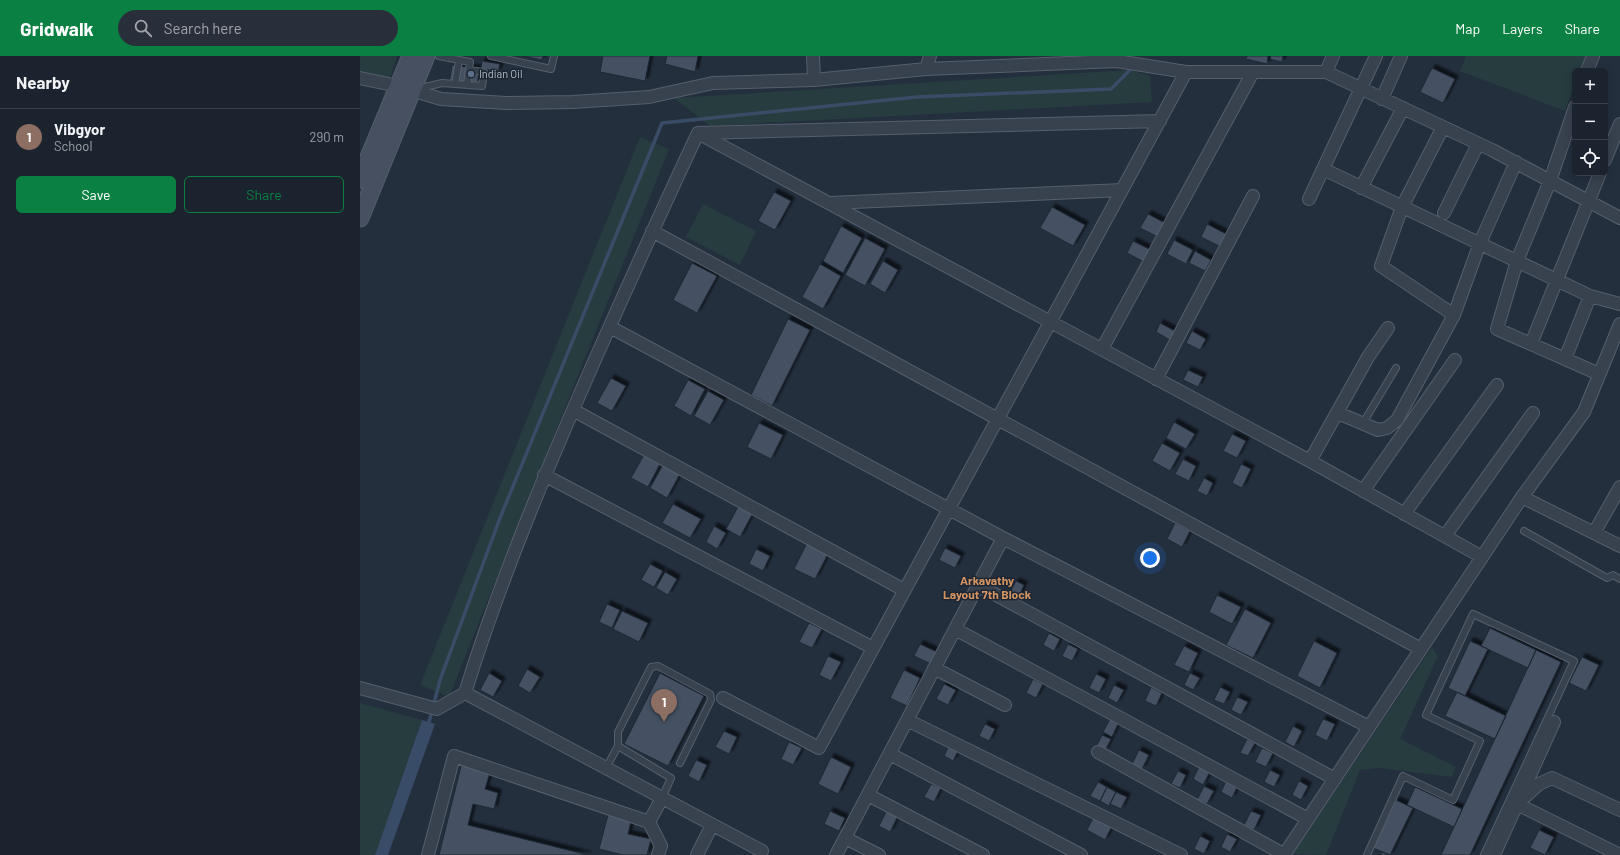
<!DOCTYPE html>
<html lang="en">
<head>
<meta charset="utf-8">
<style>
  body { margin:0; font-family:Barlow,sans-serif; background:#282f3a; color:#f1f3f6 }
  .controls { position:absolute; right:12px; top:12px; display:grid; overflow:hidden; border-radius:6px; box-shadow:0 2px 10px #0003 }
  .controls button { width:36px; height:36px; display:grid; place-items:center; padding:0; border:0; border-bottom:1px solid #39404a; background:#1b232e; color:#f1f3f6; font:20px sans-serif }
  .you { position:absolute; left:790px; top:502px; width:14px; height:14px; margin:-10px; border:3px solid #fff; border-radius:50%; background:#1a73e8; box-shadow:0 0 0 6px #1a73e833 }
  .badge { display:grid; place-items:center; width:26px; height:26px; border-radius:50%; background:#0b8043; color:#fff; font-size:13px; font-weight:700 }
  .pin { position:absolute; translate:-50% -33px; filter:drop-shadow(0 1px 2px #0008) }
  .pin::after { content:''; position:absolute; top:21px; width:14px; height:12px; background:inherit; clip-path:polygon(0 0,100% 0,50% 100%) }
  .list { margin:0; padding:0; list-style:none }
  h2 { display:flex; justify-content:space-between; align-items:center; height:52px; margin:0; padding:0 16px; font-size:17px }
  h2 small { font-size:13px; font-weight:400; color:#a0a4aa }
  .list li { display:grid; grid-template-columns:26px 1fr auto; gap:12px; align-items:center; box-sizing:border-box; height:56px; padding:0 16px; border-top:1px solid #39404a }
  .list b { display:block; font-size:15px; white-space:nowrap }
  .list p { margin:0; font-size:13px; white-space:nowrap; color:#a0a4aa }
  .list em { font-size:13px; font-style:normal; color:#a0a4aa }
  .actions { display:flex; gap:8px; padding:12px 16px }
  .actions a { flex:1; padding:9px 0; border:1px solid #0b8043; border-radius:6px; text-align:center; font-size:14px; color:#0b8043 }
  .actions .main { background:#0b8043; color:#fff }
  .icon { flex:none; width:22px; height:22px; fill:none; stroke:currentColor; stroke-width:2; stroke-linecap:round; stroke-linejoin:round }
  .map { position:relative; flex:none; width:1260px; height:799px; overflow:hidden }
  header { display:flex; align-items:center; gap:24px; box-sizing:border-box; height:56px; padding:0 20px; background:#0b8043; color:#fff }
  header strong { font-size:19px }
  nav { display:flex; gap:22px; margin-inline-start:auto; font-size:14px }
  .search { width:280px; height:36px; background:#282f3a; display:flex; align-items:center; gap:10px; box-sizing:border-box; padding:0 14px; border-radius:22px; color:#a0a4aa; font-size:15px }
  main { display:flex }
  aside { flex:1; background:#1b232e }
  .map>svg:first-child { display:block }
  .green { fill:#263c3f }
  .water { fill:#394c67 }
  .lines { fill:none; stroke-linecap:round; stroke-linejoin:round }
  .stream { stroke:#394c67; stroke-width:3.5 }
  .building { fill:#455162; stroke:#1f2835; filter:url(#shadow) }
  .service-casing { stroke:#565f6c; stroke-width:8 }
  .minor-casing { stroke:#565f6c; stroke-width:14 }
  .secondary-casing { stroke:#565f6c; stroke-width:19 }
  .service { stroke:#38414e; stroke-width:6 }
  .minor { stroke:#38414e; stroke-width:12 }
  .secondary { stroke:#465061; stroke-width:17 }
  .service-dot { fill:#5c6f8a; stroke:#1d2633; stroke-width:1.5 }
  .labels { text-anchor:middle; stroke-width:3; stroke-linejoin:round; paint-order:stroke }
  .poi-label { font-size:11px; fill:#b4bcc9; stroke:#1d2633; text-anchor:start }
  .neighbourhood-label { font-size:12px; font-weight:bold; fill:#d59563; stroke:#1d2633 }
</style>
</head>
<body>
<header>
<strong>Gridwalk</strong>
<div class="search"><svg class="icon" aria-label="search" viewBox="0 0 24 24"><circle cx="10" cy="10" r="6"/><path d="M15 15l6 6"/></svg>Search here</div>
<nav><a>Map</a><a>Layers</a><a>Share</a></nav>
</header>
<main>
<aside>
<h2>Nearby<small></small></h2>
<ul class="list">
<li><span class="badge" style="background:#8d6e63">1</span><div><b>Vibgyor</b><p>School</p></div><em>290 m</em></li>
</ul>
<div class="actions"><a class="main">Save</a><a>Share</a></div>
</aside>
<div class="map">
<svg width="1260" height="799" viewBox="0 0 1260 799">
  <defs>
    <filter id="shadow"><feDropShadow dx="3.5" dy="-3.5" stdDeviation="1" flood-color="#0009"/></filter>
  </defs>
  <rect width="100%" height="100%" fill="#242f3e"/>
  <path class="green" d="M0 0H37L30 22 0 15Z
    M1106 0H1226L1220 15H1215V28L1205 55 1100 15Z
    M770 14 790 20 792 46 350 70 314 42Z
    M280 81 309 93 89 641 60 629Z
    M343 148 396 175 380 209 326 181Z
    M1072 591 1078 600 1040 683 1096 711 1092 721 1019 712 1000 714 966 799 933 798Z
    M0 647 62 664 15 799H0Z"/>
  <path class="water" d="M62 664 75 668 28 799H15Z"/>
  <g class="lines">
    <path class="stream" d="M68 670 80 624 140 462 302 67 557 41 751 33 773 11"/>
  </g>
  <path class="building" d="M163 0H183L182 4Z
    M243 0H290L285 25 240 16Z
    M307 0H338L335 16 305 8Z
    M887 0H908L907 8 886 3Z
    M911 0H923L922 6 910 3Z
    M122 5 140 8 138 16 121 12Z
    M92 9 119 13 117 33 89 29Z
    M1072 12 1095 23 1083 47 1060 36Z
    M414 136 431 145 415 174 398 165Z
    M692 151 725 169 713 190 680 172Z
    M788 158 807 168 800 182 780 172Z
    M847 168 868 179 861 191 841 181Z
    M481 170 502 182 483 217 463 205Z
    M505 182 525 193 505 230 485 219Z
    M814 184 833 194 826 208 807 198Z
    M773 185 793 195 786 207 767 197Z
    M835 195 851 204 845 215 829 207Z
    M523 205 538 214 525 237 510 228Z
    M332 207 357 220 337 257 313 244Z
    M460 208 481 220 463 253 442 241Z
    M428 263 450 274 412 350 391 339Z
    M800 267 815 275 810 284 796 276Z
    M832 275 846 283 840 294 826 287Z
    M828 314 843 321 838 331 823 324Z
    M251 322 266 330 252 355 237 347Z
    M328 324 345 333 331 360 314 350Z
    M348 335 364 344 350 369 334 360Z
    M814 366 835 378 826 393 806 382Z
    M399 367 423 379 411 403 387 391Z
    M872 378 886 385 877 402 863 395Z
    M802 387 820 397 810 415 792 405Z
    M285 397 301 406 288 431 271 422Z
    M823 403 836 410 829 425 815 418Z
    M304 407 321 416 307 442 290 432Z
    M881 408 891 413 882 432 872 427Z
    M844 422 853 427 847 440 837 435Z
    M313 448 341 463 330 482 302 467Z
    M379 449 393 457 380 481 366 473Z
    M815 467 830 475 822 491 807 483Z
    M354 470 366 477 357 493 346 486Z
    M448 485 469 496 455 523 434 513Z
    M585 492 601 500 595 512 579 504Z
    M396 493 410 500 403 515 389 508Z
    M290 508 303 515 294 531 281 524Z
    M305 516 317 523 308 539 296 532Z
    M656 525 664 529 658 543 649 538Z
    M857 539 881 551 872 568 849 556Z
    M247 548 260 554 252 572 239 566Z
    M885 553 911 567 893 602 866 589Z
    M262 555 288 567 279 586 253 573Z
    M449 567 462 573 452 592 439 586Z
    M1130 572 1176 594 1168 612 1121 590Z
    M689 577 700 583 694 595 683 589Z
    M954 585 977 597 960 632 937 620Z
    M1110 585 1128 593 1105 640 1088 632Z
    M560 588 577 596 571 608 554 600Z
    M708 588 718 593 712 605 702 600Z
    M824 590 838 597 829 616 814 609Z
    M1176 594 1201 606 1110 799H1081Z
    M468 600 481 606 471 625 459 619Z
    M1222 601 1239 609 1226 635 1209 627Z
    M167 613 180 621 170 637 158 630Z
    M544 614 560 622 547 650 530 642Z
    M129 617 142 625 133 641 120 634Z
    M300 617 344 640 308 710 264 688Z
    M830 617 840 622 833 634 824 629Z
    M736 618 746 623 739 637 729 632Z
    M673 623 683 628 676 642 666 637Z
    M584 628 596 634 588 649 576 643Z
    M754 629 764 634 757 647 748 642Z
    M791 631 802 637 796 650 785 645Z
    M860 631 870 636 864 648 854 644Z
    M1097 636 1146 660 1135 683 1085 660Z
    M877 641 888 646 881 659 871 654Z
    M750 663 758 668 752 681 743 676Z
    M963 663 975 668 967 685 955 679Z
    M625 668 635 673 629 685 619 680Z
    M933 670 942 675 934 691 925 686Z
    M364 675 377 681 369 698 355 691Z
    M742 679 751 683 745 695 736 691Z
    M887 683 895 687 888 700 880 697Z
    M429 686 442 692 433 709 421 703Z
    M590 687 600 691 593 705 584 700Z
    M902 692 913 697 906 711 895 706Z
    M779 694 789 699 782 713 772 708Z
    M471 701 491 711 478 738 458 728Z
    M336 704 347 709 339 726 328 720Z
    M102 706 131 713 125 733 138 737 134 753 113 748 108 769 228 799H79Z
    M840 709 851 714 843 729 833 723Z
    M910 714 920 719 914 731 904 726Z
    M818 715 826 719 820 732 811 728Z
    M867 723 878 729 872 742 861 736Z
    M939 725 948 730 941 744 932 739Z
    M738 726 747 731 740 745 730 740Z
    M571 728 581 732 574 746 564 741Z
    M844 730 854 735 847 748 837 744Z
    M747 731 756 736 749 750 740 745Z
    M1055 731 1102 753 1094 771 1047 749Z
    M756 736 767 741 761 753 750 748Z
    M1036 744 1053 752 1030 799 1013 792Z
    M527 754 538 760 530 776 519 770Z
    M470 755 485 762 479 775 464 768Z
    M891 755 901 759 894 774 884 769Z
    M248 759 271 765 268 778 291 783 287 799H263L239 793Z
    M734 760 752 770 745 784 727 774Z
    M1179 774 1194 781 1185 799 1170 792Z
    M867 778 877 783 870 796 861 791Z
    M840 780 850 785 844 798 834 793Z
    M1022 796 1030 799H1020Z"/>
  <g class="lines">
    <g class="service-casing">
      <path id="service" d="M131 0 191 13 194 0
        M95 28 99 5
        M107 29 109 14
        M56 33 82 27 122 30 124 16 109 14 110 6 79 0
        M1003 367 1036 312
        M1164 475 1247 522 1253 519 1260 523
        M258 690 311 722 302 742
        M246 712 258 690V676L291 611 298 610 350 638 351 644 320 707
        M1007 799 1043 720 1093 744 1120 685 1066 659 1113 558 1214 605 1124 799"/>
    </g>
    <g class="minor-casing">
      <path id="minor" d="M453 0 454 24
        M1016 0 963 113 1230 240 1260 248
        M566 13 570 0
        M1227 15 1233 0
        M966 16 973 0
        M0 22 38 30 81 43 146 47 213 46 289 41 353 27 454 24 566 13 757 5 826 16H966L1132 94 1260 162
        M1022 43 1041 0
        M1215 51 1190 125 1157 205 1137 273 1239 318
        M1083 71 1042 151 1021 210 1094 259
        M338 77 950 405 1122 501
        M339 77 800 65
        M1245 104 1260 68
        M1001 132 1043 52
        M949 143 963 113
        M470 147 762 134
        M1084 157 1118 88
        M292 175 1061 593
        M250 271 643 482 1009 671
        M1171 288 1240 117
        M742 293 893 16
        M1205 303 1230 240
        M796 323 893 140
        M213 354 544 534
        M978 357 1018 374 1027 372 1037 364 1094 259 1120 187 1156 106
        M950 405 1008 301 1028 272
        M184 419 513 592
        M1003 435 1095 304
        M1162 441 1260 490
        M1044 458 1137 329
        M1234 477 1260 431
        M1085 480 1173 357
        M618 529 975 723
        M595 573 948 763
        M574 612 645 649
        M0 632 77 653 105 637C141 521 188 410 237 299 270 225 303 151 338 77
        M105 637 402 795
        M363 642 459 692 826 16
        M547 664 821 799
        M738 696 925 799
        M530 698 721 799
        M508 739 623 799
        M1160 745 1179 728 1192 722 1260 754
        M1157 748 1260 799
        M289 766 302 742
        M485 782 519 799
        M68 799 94 700 289 766 301 790 298 799
        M337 799 352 769
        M476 799 643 482
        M924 799 1162 441 1224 356 1260 268
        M1134 799 1194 666"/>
    </g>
    <g class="secondary-casing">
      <path id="secondary" d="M0 123 51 0
        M0 162 66 0"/>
    </g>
    <use href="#service" class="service"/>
    <use href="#minor" class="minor"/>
    <use href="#secondary" class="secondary"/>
  </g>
  <circle class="service-dot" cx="111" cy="18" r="4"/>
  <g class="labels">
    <g class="poi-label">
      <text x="119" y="22">Indian Oil</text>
    </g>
    <g class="neighbourhood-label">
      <text x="627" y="529">Arkavathy<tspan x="627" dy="14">Layout 7th Block</tspan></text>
    </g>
  </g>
</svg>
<div class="controls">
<button>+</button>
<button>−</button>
<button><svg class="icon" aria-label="locate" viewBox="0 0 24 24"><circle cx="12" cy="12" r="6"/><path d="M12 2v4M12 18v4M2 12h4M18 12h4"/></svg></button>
</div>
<div class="you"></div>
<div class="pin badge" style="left:304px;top:666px;background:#8d6e63">1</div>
</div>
</main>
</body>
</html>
